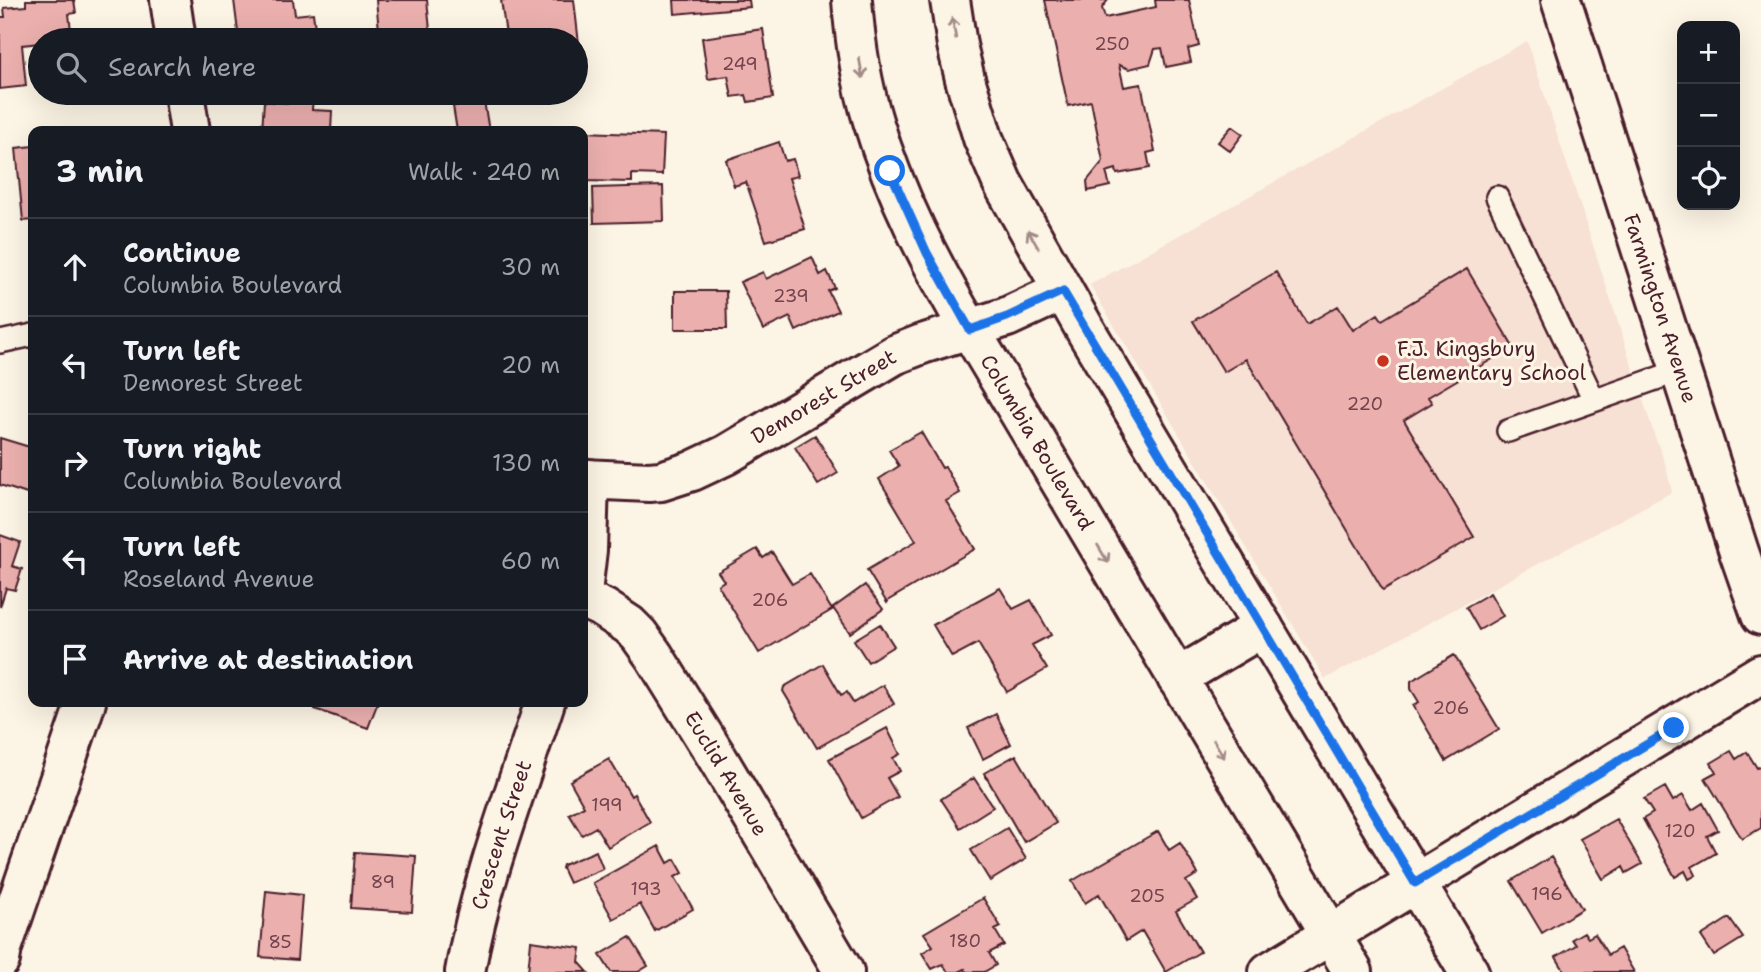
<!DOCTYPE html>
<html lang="en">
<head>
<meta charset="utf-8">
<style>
  body { margin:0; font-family:"Shantell Sans",sans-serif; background:#242831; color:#f1f3f6 }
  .controls { position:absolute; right:21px; top:21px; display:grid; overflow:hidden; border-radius:14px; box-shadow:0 7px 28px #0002 }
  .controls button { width:63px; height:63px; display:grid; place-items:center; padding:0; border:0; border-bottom:2px solid #363941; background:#171b24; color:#f1f3f6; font:35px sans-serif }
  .stop { position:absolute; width:21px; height:21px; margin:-16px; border:5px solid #1a73e8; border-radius:50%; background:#fff }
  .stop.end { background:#1a73e8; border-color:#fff; box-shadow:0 2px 7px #0008 }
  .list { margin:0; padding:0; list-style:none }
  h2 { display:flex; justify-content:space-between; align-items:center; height:91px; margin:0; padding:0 28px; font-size:30px }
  h2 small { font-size:23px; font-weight:400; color:#9ea1a6 }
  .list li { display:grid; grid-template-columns:46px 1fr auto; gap:21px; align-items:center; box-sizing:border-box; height:98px; padding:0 28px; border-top:2px solid #363941 }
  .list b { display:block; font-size:26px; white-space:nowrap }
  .list p { margin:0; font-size:23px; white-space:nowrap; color:#9ea1a6 }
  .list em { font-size:23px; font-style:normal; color:#9ea1a6 }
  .icon { flex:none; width:38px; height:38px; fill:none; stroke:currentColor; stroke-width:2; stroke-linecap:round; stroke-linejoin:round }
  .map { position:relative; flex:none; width:1761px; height:972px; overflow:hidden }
  .search { position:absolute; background:#171b24; box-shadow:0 7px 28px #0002; left:28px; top:28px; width:560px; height:77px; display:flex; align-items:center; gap:18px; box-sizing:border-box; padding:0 24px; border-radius:38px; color:#9ea1a6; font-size:26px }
  .panel { position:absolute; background:#171b24; box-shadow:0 7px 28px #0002; left:28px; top:126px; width:560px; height:581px; border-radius:14px }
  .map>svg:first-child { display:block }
  .built { fill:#f7e0d4 }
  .building { fill:#ebb0ae; stroke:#4a1f2b; stroke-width:2 }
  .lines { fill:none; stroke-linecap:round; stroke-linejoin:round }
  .service-casing { stroke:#4a1f2b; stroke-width:26 }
  .minor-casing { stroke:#4a1f2b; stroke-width:44 }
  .tertiary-casing { stroke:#4a1f2b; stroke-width:44 }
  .service { stroke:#fcf5e5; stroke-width:21 }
  .minor { stroke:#fcf5e5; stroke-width:38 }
  .tertiary { stroke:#fcf5e5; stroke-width:38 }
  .oneway { stroke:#a38a88 }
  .route { stroke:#1a73e8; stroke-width:9 }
  .poi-dot { fill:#c8321e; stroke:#fcf5e5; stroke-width:2.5 }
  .labels { text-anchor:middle; stroke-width:6; stroke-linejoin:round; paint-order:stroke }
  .number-label { font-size:18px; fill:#72434c }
  .street-label { font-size:21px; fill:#4a1f2b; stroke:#fcf5e5 }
  .poi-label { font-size:21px; fill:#4a1f2b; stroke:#fcf5e5; text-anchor:start }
</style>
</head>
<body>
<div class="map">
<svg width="1761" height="972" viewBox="0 0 1761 972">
  <rect width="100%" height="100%" fill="#fcf5e5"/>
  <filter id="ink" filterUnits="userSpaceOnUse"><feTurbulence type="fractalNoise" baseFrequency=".0143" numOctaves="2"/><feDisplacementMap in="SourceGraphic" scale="14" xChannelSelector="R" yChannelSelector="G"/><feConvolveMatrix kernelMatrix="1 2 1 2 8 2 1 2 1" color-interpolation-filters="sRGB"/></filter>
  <g filter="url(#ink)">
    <path class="built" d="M1527 41 1655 437 1665 463 1672 492 1325 679 1090 285Z"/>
    <path class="building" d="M26 0H74L76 13 69 14 72 39 40 40V43L22 45 26 86 0 89V17H5L4 8 26 6Z
      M234 0H293L295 15 313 13 316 36 323 35 324 40H239Z
      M376 0H427L431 40H380Z
      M501 0H574L579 44H576V40H510L506 35Z
      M674 0H749L750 7 675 14Z
      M1045 0H1108L1102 8 1105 18 1156 7 1155 0H1189L1199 46 1188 49 1191 62 1166 67 1162 48 1155 49 1150 64 1129 69 1119 65 1124 87 1141 84 1155 151 1147 153 1150 168 1117 174 1116 169 1106 172 1110 186 1088 191 1087 181 1103 161 1091 101 1068 106Z
      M366 26 368 40H338L337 29Z
      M763 29 773 98 748 102 746 95 732 97 728 76 708 79 702 38Z
      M289 94 313 95 312 110 332 111 331 131H262L264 101 289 103Z
      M484 101 489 131H457L453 106Z
      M1232 126 1243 134 1230 151 1218 142Z
      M583 132 664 135 662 175 632 174V182L583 181Z
      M779 142 785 161 793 159 798 176 789 178 805 229 766 241 746 182 734 186 726 160Z
      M33 146V220L23 221 16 148Z
      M663 186 664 221 594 223 593 188Z
      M812 257 820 275 827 271 835 288 828 291 838 311 796 331 790 317 763 330 740 282 763 272 766 279Z
      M1467 269 1513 347 1428 397 1432 403 1404 420 1474 537 1383 590 1246 359 1224 372 1193 321 1276 272 1307 324 1338 306 1353 330 1378 314 1382 320Z
      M675 291H726L727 329H675Z
      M921 432 942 468 945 467 960 493 946 501 975 549 889 600 887 603 867 570 916 541 879 479 899 466 889 450Z
      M815 435 838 473 818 485 795 447Z
      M0 438 33 448V496L0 485Z
      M0 535 20 542 12 566 22 569 15 590 6 588 0 607Z
      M757 549 763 558 772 552 792 584 810 574 832 610 759 653 718 585 724 581 718 572Z
      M865 585 883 609 850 633 833 608Z
      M1000 588 1013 609 1031 600 1051 635 1032 645 1047 669 1007 692 978 643 952 657 933 625Z
      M1490 593 1503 616 1479 630 1466 607Z
      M880 624 894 646 868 662 854 640Z
      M1454 655 1499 729 1446 761 1413 705 1419 702 1411 689V681Z
      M823 664 841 695 847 692 853 703 883 685 894 704 817 748 783 691 784 687Z
      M317 702H378L368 728 315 709Z
      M996 714 1011 744 983 759 968 728Z
      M887 728 900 754 893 758 900 771 887 778 898 797 861 818 829 759Z
      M1731 751 1736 759 1747 752 1757 768 1761 766V828L1742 839 1705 778 1716 772 1711 763Z
      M1016 755 1056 823 1024 842 984 773Z
      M609 759 631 796 634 794 650 822 608 847 596 827 582 835 569 814 584 806 570 781Z
      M974 778 993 807 960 828 941 799Z
      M1665 787 1673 801 1683 795 1692 810 1703 803 1718 830 1707 836 1716 853 1692 867 1696 875 1689 879 1685 871 1675 877 1643 819 1653 813 1644 799Z
      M1616 819 1642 864 1626 873 1623 867 1603 879 1580 839Z
      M1007 828 1026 859 990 881 971 850Z
      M1158 831 1169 850 1180 843 1198 874 1186 881 1197 899 1176 911 1200 952 1166 972 1142 931 1126 941 1099 894 1085 903 1072 881Z
      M659 846 668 863 675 859 683 873 675 877 693 909 655 931 640 904 613 919 593 883Z
      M596 851 603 869 569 883 562 868 563 865Z
      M355 852 416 856 412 912 351 908Z
      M1551 857 1582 909 1542 933 1511 881Z
      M266 891 302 895 297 960 260 957Z
      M983 898 1001 927 995 930 1004 945 989 953 996 965 984 972H966L965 969 959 972H948L943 964 932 969 922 953 933 946 924 933Z
      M1729 918 1743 938 1714 956 1701 936Z
      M1584 932 1588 938 1595 934 1608 955 1620 948 1634 972H1565L1556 957 1576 945 1572 939Z
      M630 937 648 966 638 972H611L600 955Z
      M531 941 581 948 579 962 588 972H528Z"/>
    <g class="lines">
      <g class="service-casing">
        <path id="service" d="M1497 197 1594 400
          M0 342 33 335
          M1508 431 1681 370"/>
      </g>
      <g class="minor-casing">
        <g id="minor">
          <path id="s1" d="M852 0C855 41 861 82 873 121 895 195 931 264 970 330L1353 972"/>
          <path d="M950 0 957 45 965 79 983 138 1002 182 1086 331 1469 972"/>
          <path id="s2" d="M1561 0 1739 552 1761 615"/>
          <path id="s3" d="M583 479 649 482 661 481 692 471 726 455 894 355 922 344 1007 317 1063 291"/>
          <path d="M583 584 587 550 589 479"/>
          <path id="s4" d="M583 599 603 608 629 625 639 635 654 656 718 759 844 972"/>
          <path d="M1177 678 1263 627"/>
          <path id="s5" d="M465 972C481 879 516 791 545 702"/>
        </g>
      </g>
      <g class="tertiary-casing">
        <path id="tertiary" d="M170 0 176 40
          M184 93 190 131
          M0 960 2 948 86 702
          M1269 972 1761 674"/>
      </g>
      <use href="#service" class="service"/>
      <use href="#minor" class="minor"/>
      <use href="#tertiary" class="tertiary"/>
    </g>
    <defs><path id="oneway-shaft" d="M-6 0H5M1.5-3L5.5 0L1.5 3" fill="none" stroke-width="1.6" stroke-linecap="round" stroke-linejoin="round" transform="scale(1.75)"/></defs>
    <g class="oneway">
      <use href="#oneway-shaft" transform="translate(954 28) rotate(-100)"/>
      <use href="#oneway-shaft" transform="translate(861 68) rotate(80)"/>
      <use href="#oneway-shaft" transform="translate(1033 239) rotate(-120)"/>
      <use href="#oneway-shaft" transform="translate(1103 554) rotate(59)"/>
      <use href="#oneway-shaft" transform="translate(1219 749) rotate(59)"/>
    </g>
  </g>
  <g class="lines" filter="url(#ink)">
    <path class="route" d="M890 171 927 253 970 330 1007 317 1063 291 1415 883 1674 728"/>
  </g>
  <circle class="poi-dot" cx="1383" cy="361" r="7"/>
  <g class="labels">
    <g class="number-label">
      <text x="1112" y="50">250</text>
      <text x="740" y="70">249</text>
      <text x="791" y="302">239</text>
      <text x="1365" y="410">220</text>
      <text x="770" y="606">206</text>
      <text x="1451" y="714">206</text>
      <text x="607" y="811">199</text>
      <text x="1680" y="837">120</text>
      <text x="383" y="888">89</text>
      <text x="646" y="895">193</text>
      <text x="1547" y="900">196</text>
      <text x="1147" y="902">205</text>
      <text x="965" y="947">180</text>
      <text x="280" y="948">85</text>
    </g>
    <g class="street-label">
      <text dy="7" stroke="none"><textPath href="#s2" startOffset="324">Farmington Avenue</textPath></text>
      <text dy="7" stroke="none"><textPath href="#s3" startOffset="262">Demorest Street</textPath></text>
      <text dy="7" stroke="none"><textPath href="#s1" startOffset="485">Columbia Boulevard</textPath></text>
      <text dy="7" stroke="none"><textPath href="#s4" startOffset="231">Euclid Avenue</textPath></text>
      <text dy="7" stroke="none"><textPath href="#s5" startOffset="142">Crescent Street</textPath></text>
    </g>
    <g class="poi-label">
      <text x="1397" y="356">F.J. Kingsbury<tspan x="1397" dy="24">Elementary School</tspan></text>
    </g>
  </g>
</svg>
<div class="controls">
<button>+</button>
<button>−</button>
<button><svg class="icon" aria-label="locate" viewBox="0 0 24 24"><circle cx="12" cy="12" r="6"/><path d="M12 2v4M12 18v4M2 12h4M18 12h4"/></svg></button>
</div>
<div class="stop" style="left:890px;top:171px"></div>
<div class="stop end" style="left:1674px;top:728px"></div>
<div class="search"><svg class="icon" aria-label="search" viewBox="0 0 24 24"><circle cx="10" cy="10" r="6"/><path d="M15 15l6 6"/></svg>Search here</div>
<section class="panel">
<h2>3 min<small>Walk · 240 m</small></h2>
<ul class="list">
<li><svg class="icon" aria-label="ahead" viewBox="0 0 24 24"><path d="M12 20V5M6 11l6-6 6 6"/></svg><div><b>Continue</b><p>Columbia Boulevard</p></div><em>30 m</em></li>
<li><svg class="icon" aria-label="left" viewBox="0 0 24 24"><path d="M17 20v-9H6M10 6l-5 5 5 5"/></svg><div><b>Turn left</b><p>Demorest Street</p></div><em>20 m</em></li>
<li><svg class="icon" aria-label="right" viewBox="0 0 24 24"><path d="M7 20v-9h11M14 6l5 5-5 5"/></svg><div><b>Turn right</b><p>Columbia Boulevard</p></div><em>130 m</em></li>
<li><svg class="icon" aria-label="left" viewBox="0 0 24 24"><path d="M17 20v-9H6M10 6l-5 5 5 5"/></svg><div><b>Turn left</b><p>Roseland Avenue</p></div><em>60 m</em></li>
<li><svg class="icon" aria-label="arrive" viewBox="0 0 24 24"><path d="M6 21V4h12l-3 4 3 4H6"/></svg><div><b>Arrive at destination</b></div></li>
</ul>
</section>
</div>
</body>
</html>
